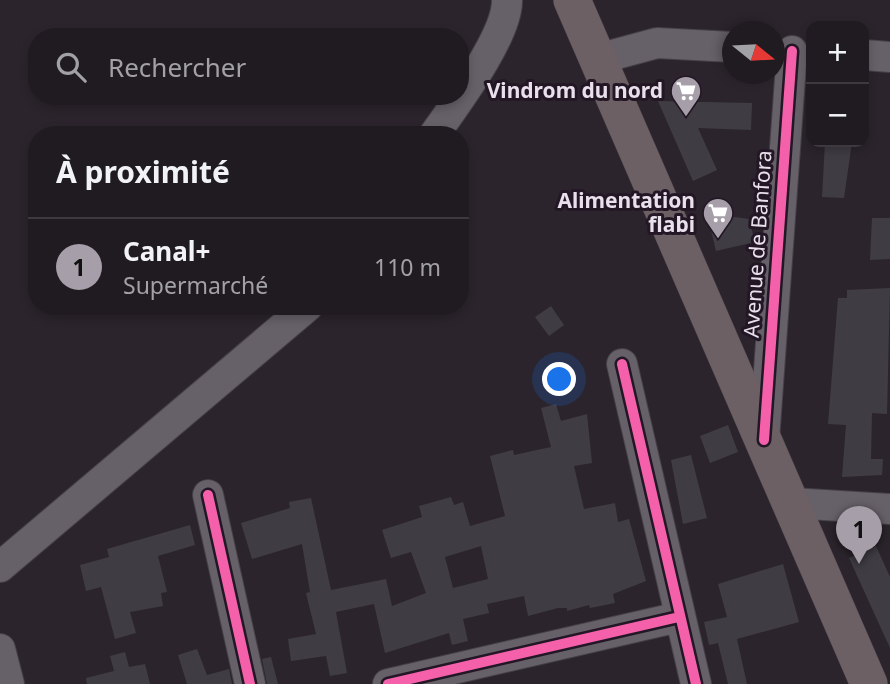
<!DOCTYPE html>
<html lang="fr">
<head>
<meta charset="utf-8">
<style>
  body { margin:0; font-family:"Noto Sans",sans-serif; background:#28242a; color:#f1f3f6 }
  .controls { position:absolute; right:21px; top:21px; display:grid; overflow:hidden; border-radius:14px; box-shadow:0 4px 10px #0003 }
  .controls button { width:63px; height:63px; display:grid; place-items:center; padding:0; border:0; border-bottom:2px solid #3d393f; background:#201b21; color:#f1f3f6; font:35px sans-serif }
  .compass { position:absolute; left:722px; top:21px; width:63px; height:63px; border-radius:50%; background:#201b21; box-shadow:0 4px 10px #0003; rotate:108deg }
  .you { position:absolute; left:560px; top:380px; width:24px; height:24px; margin:-18px; border:5px solid #fff; border-radius:50%; background:#1a73e8; box-shadow:0 0 0 10px #1a73e833 }
  .badge { display:grid; place-items:center; width:46px; height:46px; border-radius:50%; background:#a69ea8; color:#111; font-size:23px; font-weight:700 }
  .pin { position:absolute; translate:-50% -58px; filter:drop-shadow(0 2px 4px #0008) }
  .pin::after { content:''; position:absolute; top:37px; width:24px; height:21px; background:inherit; clip-path:polygon(0 0,100% 0,50% 100%) }
  .list { margin:0; padding:0; list-style:none }
  h2 { display:flex; justify-content:space-between; align-items:center; height:91px; margin:0; padding:0 28px; font-size:30px }
  h2 small { font-size:23px; font-weight:400; color:#a2a1a5 }
  .list li { display:grid; grid-template-columns:46px 1fr auto; gap:21px; align-items:center; box-sizing:border-box; height:98px; padding:0 28px; border-top:2px solid #3d393f }
  .list b { display:block; font-size:26px; white-space:nowrap }
  .list p { margin:0; font-size:23px; white-space:nowrap; color:#a2a1a5 }
  .list em { font-size:23px; font-style:normal; color:#a2a1a5 }
  .icon { flex:none; width:38px; height:38px; fill:none; stroke:currentColor; stroke-width:2; stroke-linecap:round; stroke-linejoin:round }
  .map { position:relative; flex:none; width:890px; height:684px; overflow:hidden }
  .search { position:absolute; background:#201b21; box-shadow:0 4px 10px #0003; left:28px; top:28px; width:441px; height:77px; display:flex; align-items:center; gap:18px; box-sizing:border-box; padding:0 24px; border-radius:28px; color:#a2a1a5; font-size:26px }
  .panel { position:absolute; background:#201b21; box-shadow:0 4px 10px #0003; left:28px; top:126px; width:441px; height:189px; border-radius:28px }
  .map>svg:first-child { display:block }
  .building { fill:#403c44; fill-rule:evenodd }
  .lines { fill:none; stroke-linecap:round; stroke-linejoin:round }
  .minor-casing { stroke:#464047; stroke-width:32 }
  .major-casing { stroke:#464047; stroke-width:38 }
  .minor { stroke:#666068; stroke-width:30 }
  .major { stroke:#6c6064; stroke-width:37 }
  .cycleway-casing { stroke:#231726; stroke-width:15 }
  .cycleway { stroke:#f560ab; stroke-width:10 }
  .labels { text-anchor:middle; stroke-width:6; stroke-linejoin:round; paint-order:stroke }
  .poi-label { font-size:21px; font-weight:bold; fill:#e8e0eb; stroke:#231726; text-anchor:end }
  .street-label { font-size:21px; fill:#e8e0eb; stroke:#231726 }
</style>
</head>
<body>
<div class="map">
<svg width="890" height="684" viewBox="0 0 890 684">
  <rect width="100%" height="100%" fill="#2b242c"/>
  <path class="building" d="M658 101 752 103 751 130 698 128 717 170 693 181Z
    M825 142H852L844 198 822 197Z
    M721 215 749 219 755 242 716 251 711 230 724 227Z
    M872 218H890V259L870 260Z
    M890 288 887 414 872 413 871 459H883L882 475 842 477 846 425 828 424 838 298H847V290Z
    M551 306 564 325 549 336 535 317Z
    M556 404 561 421 587 414 592 463 574 466 584 509 615 503 618 522 629 519 646 581 613 594 615 603 590 608 589 605 567 611V608H558L528 616 524 596 487 604 489 613 463 619 468 641 452 645 449 633 385 653 374 604 336 612 347 673 330 676 326 656 291 661 288 639 316 634 306 593 310 592 302 544 252 559 241 523 290 508 289 502 311 498 331 590 386 579 392 606 426 593 411 552 391 558 382 530 422 517 419 506 451 497 454 505 463 502 470 526 505 516 490 456 513 450 514 455 551 447 541 408ZM481 546 488 579 453 588 445 557Z
    M728 425 738 452 710 463 700 436Z
    M691 455 707 518 683 524 671 460Z
    M190 525 195 545 158 556 167 592 161 593 163 606 130 612 136 633 115 639 101 587 86 591 80 565 109 557 107 549Z
    M876 546 890 577V648L849 558Z
    M783 564 799 622 737 639 747 684H728L718 643 709 645 704 622 727 617 718 584Z
    M197 649 207 675 229 669 232 684H187L178 655Z
    M125 652 129 667 145 664 150 684H87L86 678 114 671 110 656Z
    M271 657 278 684H267L262 659Z"/>
  <g class="lines">
    <g class="minor-casing">
      <path id="minor" d="M864 55 890 57
        M598 59 657 43 732 47
        M434 135C455 105 508 35 507 0
        M622 364 696 684
        M764 440 792 51
        M208 495 250 684
        M791 503 890 509
        M0 567 308 306
        M0 649 9 684
        M388 684 679 617"/>
    </g>
    <g class="major-casing">
      <path id="major" d="M572 0 869 684"/>
    </g>
    <use href="#minor" class="minor"/>
    <use href="#major" class="major"/>
    <g class="cycleway-casing">
      <path id="cycleway" d="M622 364 696 684
        M764 440 792 51
        M208 495 250 684
        M388 684 679 617"/>
    </g>
    <use href="#cycleway" class="cycleway"/>
  </g>
  <defs>
    <g id="supermarket-pin" transform="scale(1.575)"><path d="M0 17L-7.5 6A9.5 9.5 0 1 1 7.5 6Z" fill="#a69ea8" stroke="#231726"/><path d="M-6-5.5h2.5l.6 2H6L4.5 2H-2.5L-4.4-4H-6ZM-1.5 3.2a1.3 1.3 0 1 0 .1 0ZM3 3.2a1.3 1.3 0 1 0 .1 0Z" fill="#fff"/></g>
  </defs>
  <g fill-rule="evenodd">
    <use href="#supermarket-pin" x="686" y="91"/>
    <use href="#supermarket-pin" x="718" y="213"/>
  </g>
  <g class="labels">
    <g class="poi-label">
      <text x="663" y="98">Vindrom du nord</text>
      <text x="695" y="208">Alimentation<tspan x="695" dy="24">flabi</tspan></text>
    </g>
    <g class="street-label">
      <text transform="translate(758 244) rotate(-86)" y="7">Avenue de Banfora</text>
    </g>
  </g>
</svg>
<div class="controls">
<button>+</button>
<button>−</button>
</div>
<svg class="compass" viewBox="-18 -18 36 36"><path d="M0-13l5 13h-10z" fill="#e53935"/><path d="M0 13l5-13h-10z" fill="#a2a1a5"/></svg>
<div class="you"></div>
<div class="pin badge" style="left:859px;top:564px">1</div>
<div class="search"><svg class="icon" aria-label="search" viewBox="0 0 24 24"><circle cx="10" cy="10" r="6"/><path d="M15 15l6 6"/></svg>Rechercher</div>
<section class="panel">
<h2>À proximité<small></small></h2>
<ul class="list">
<li><span class="badge">1</span><div><b>Canal+</b><p>Supermarché</p></div><em>110 m</em></li>
</ul>
</section>
</div>
</body>
</html>
